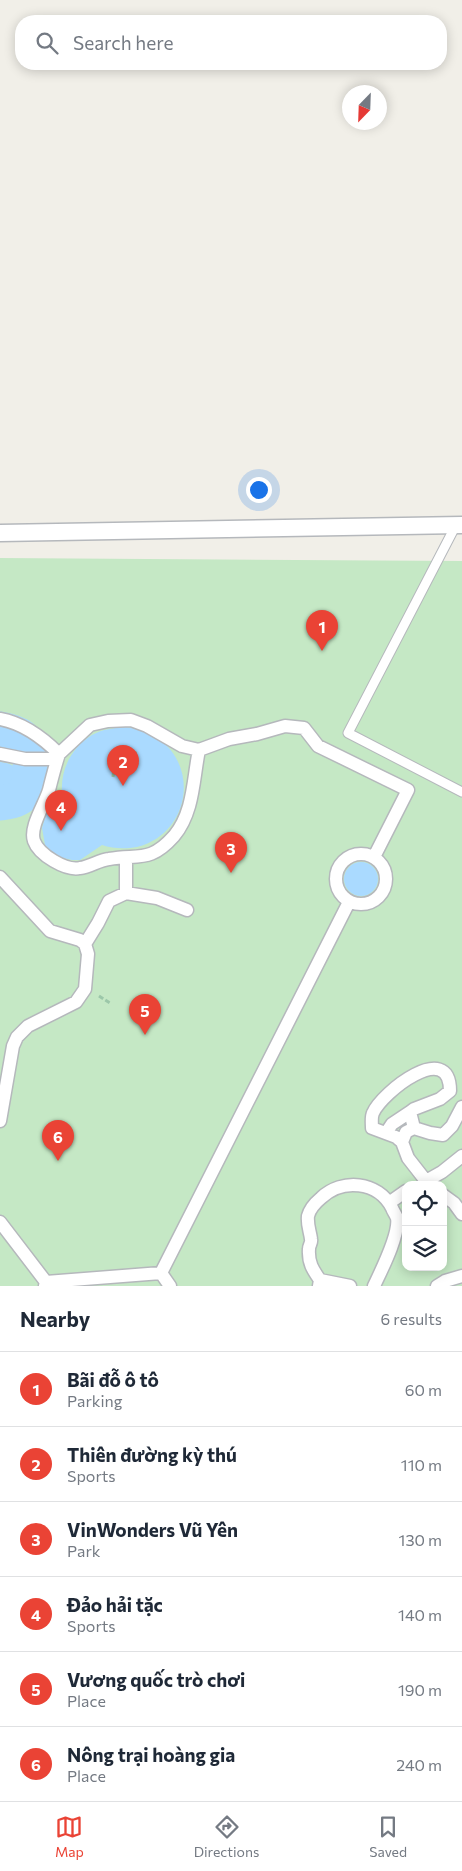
<!DOCTYPE html>
<html lang="en">
<head>
<meta charset="utf-8">
<style>
  body { margin:0; font-family:Commissioner,sans-serif; background:#f2f2f3; color:#1f2937 }
  .controls { position:absolute; right:15px; bottom:15px; display:grid; overflow:hidden; border-radius:10px; box-shadow:0 2px 12px #0003 }
  .controls button { width:45px; height:45px; display:grid; place-items:center; padding:0; border:0; border-bottom:1px solid #e0e1e3; background:#fff; color:#1f2937; font:25px sans-serif }
  .compass { position:absolute; left:342px; top:85px; width:45px; height:45px; border-radius:50%; background:#fff; box-shadow:0 2px 12px #0003; rotate:203deg }
  .you { position:absolute; left:258px; top:489px; width:18px; height:18px; margin:-12px; border:4px solid #fff; border-radius:50%; background:#1a73e8; box-shadow:0 0 0 8px #1a73e833 }
  .badge { display:grid; place-items:center; width:32px; height:32px; border-radius:50%; background:#ea4335; color:#fff; font-size:16px; font-weight:700 }
  .pin { position:absolute; translate:-50% -41px; filter:drop-shadow(0 1px 2px #0008) }
  .pin::after { content:''; position:absolute; top:26px; width:18px; height:15px; background:inherit; clip-path:polygon(0 0,100% 0,50% 100%) }
  .list { margin:0; padding:0; list-style:none }
  h2 { display:flex; justify-content:space-between; align-items:center; height:65px; margin:0; padding:0 20px; font-size:21px }
  h2 small { font-size:16px; font-weight:400; color:#747a83 }
  .list li { display:grid; grid-template-columns:32px 1fr auto; gap:15px; align-items:center; box-sizing:border-box; height:75px; padding:0 20px; border-top:1px solid #e0e1e3 }
  .list b { display:block; font-size:19px; white-space:nowrap }
  .list p { margin:0; font-size:16px; white-space:nowrap; color:#747a83 }
  .list em { font-size:16px; font-style:normal; color:#747a83 }
  .icon { flex:none; width:28px; height:28px; fill:none; stroke:currentColor; stroke-width:2; stroke-linecap:round; stroke-linejoin:round }
  .map { position:relative; flex:none; width:462px; height:1286px; overflow:hidden }
  .search { position:absolute; background:#fff; box-shadow:0 2px 12px #0003; left:15px; right:15px; top:15px; height:55px; display:flex; align-items:center; gap:12px; box-sizing:border-box; padding:0 18px; border-radius:20px; color:#747a83; font-size:19px }
  .sheet { height:515px; background:#fff }
  nav { display:flex; justify-content:space-around; align-items:center; box-sizing:border-box; height:70px; border-top:1px solid #e0e1e3; background:#fff; font-size:14px; color:#747a83 }
  nav a { display:grid; justify-items:center; gap:2px }
  nav .on { color:#ea4335 }
  .map>svg:first-child { display:block }
  .green { fill:#c5e8c5; fill-rule:evenodd }
  .water { fill:#aadaff }
  .lines { fill:none; stroke-linecap:round; stroke-linejoin:round }
  .river { stroke:#aadaff; stroke-width:35 }
  .service-casing { stroke:#b5b8bc; stroke-width:11 }
  .pedestrian-casing { stroke:#b5b8bc; stroke-width:15 }
  .minor-casing { stroke:#b5b8bc; stroke-width:19 }
  .path { stroke:#9cc7a9; stroke-width:3; stroke-dasharray:5 2.5; stroke-linecap:butt }
  .service { stroke:#fff; stroke-width:9 }
  .pedestrian { stroke:#fff; stroke-width:12 }
  .minor { stroke:#fff; stroke-width:16 }
</style>
</head>
<body>
<div class="map">
<svg width="462" height="1286" viewBox="0 0 462 1286">
  <rect width="100%" height="100%" fill="#f1efe8"/>
  <path class="green" d="M0 558 462 561V1286H0ZM406 1185H443V1267H406Z"/>
  <path class="water" d="M126 727C138 729 149 732 159 739 201 770 187 835 137 847 126 849 113 849 102 845L80 860H72L59 857 50 851 45 845 42 828 46 814 63 799C58 774 70 748 92 735 103 729 114 728 126 727Z
    M0 762C16 763 26 774 20 790L0 795Z
    M344 879a17 17 0 1 1 34 0a17 17 0 1 1-34 0Z"/>
  <g class="lines">
    <path class="river" d="M0 729C6 730 17 733 22 737 33 747 33 786 22 796 16 801 7 802 0 803"/>
    <g class="service-casing">
      <path id="service" d="M456 525 348 733 462 792"/>
    </g>
    <g class="pedestrian-casing">
      <path id="pedestrian" d="M0 719C22 723 43 738 59 754 55 766 52 778 49 790 45 804 29 827 34 841 39 855 66 871 80 868 90 867 99 860 109 859 139 854 150 863 174 836 194 812 193 779 199 750
        M0 754 25 759H48L59 754 90 725 108 721 131 720 147 726 182 746 199 750 229 739 257 734 285 726 304 728 318 746 408 790 374 857
        M336 879a25 25 0 1 1 50 0a25 25 0 1 1-50 0Z
        M0 877 50 931 80 940 85 944 88 954 85 989 76 1002 28 1026 17 1037 13 1046 0 1121
        M126 893V858
        M85 944 98 923 109 901 126 893 157 898 187 910
        M462 1107 452 1126 443 1135 430 1133 414 1128 406 1132 402 1142 408 1158 426 1181 442 1172 462 1156
        M386 1133 392 1124 410 1112
        M402 1142 396 1137 372 1128C372 1123 371 1117 373 1113 382 1092 450 1039 450 1091L440 1099 414 1109 410 1112 414 1128
        M443 1195 454 1203 462 1214
        M389 1203 406 1191
        M0 1222 46 1282
        M161 1273 349 902
        M161 1273 170 1286
        M320 1280 350 1286
        M45 1286 46 1282 161 1273
        M319 1286 320 1280C313 1270 308 1263 309 1249 309 1245 312 1243 311 1239 310 1231 307 1225 308 1216 310 1208 315 1203 321 1198 342 1178 378 1181 392 1208 393 1211 396 1215 397 1218 400 1234 381 1271 374 1286
        M437 1286 445 1281 462 1276"/>
    </g>
    <g class="minor-casing">
      <path id="minor" d="M0 533 462 525"/>
    </g>
    <path class="path" d="M113 777 115 757 137 753
      M99 996 110 1003"/>
    <use href="#service" class="service"/>
    <use href="#pedestrian" class="pedestrian"/>
    <use href="#minor" class="minor"/>
  </g>
</svg>
<div class="controls">
<button><svg class="icon" aria-label="locate" viewBox="0 0 24 24"><circle cx="12" cy="12" r="6"/><path d="M12 2v4M12 18v4M2 12h4M18 12h4"/></svg></button>
<button><svg class="icon" aria-label="layers" viewBox="0 0 24 24"><path d="M12 4l9 5-9 5-9-5zM3 14l9 5 9-5"/></svg></button>
</div>
<svg class="compass" viewBox="-18 -18 36 36"><path d="M0-13l5 13h-10z" fill="#e53935"/><path d="M0 13l5-13h-10z" fill="#747a83"/></svg>
<div class="you"></div>
<div class="pin badge" style="left:322px;top:651px">1</div>
<div class="pin badge" style="left:123px;top:786px">2</div>
<div class="pin badge" style="left:231px;top:873px">3</div>
<div class="pin badge" style="left:61px;top:831px">4</div>
<div class="pin badge" style="left:145px;top:1035px">5</div>
<div class="pin badge" style="left:58px;top:1161px">6</div>
<div class="search"><svg class="icon" aria-label="search" viewBox="0 0 24 24"><circle cx="10" cy="10" r="6"/><path d="M15 15l6 6"/></svg>Search here</div>
</div>
<section class="sheet">
<h2>Nearby<small>6 results</small></h2>
<ul class="list">
<li><span class="badge">1</span><div><b>Bãi đỗ ô tô</b><p>Parking</p></div><em>60 m</em></li>
<li><span class="badge">2</span><div><b>Thiên đường kỳ thú</b><p>Sports</p></div><em>110 m</em></li>
<li><span class="badge">3</span><div><b>VinWonders Vũ Yên</b><p>Park</p></div><em>130 m</em></li>
<li><span class="badge">4</span><div><b>Đảo hải tặc</b><p>Sports</p></div><em>140 m</em></li>
<li><span class="badge">5</span><div><b>Vương quốc trò chơi</b><p>Place</p></div><em>190 m</em></li>
<li><span class="badge">6</span><div><b>Nông trại hoàng gia</b><p>Place</p></div><em>240 m</em></li>
</ul>
</section>
<nav>
<a class="on"><svg class="icon" aria-label="map" viewBox="0 0 24 24"><path d="M3 6l6-2 6 2 6-2v14l-6 2-6-2-6 2zM9 4v14M15 6v14"/></svg>Map</a>
<a><svg class="icon" aria-label="directions" viewBox="0 0 24 24"><path d="M12 3l9 9-9 9-9-9zM9 14v-3h6M13 9l2 2-2 2"/></svg>Directions</a>
<a><svg class="icon" aria-label="saved" viewBox="0 0 24 24"><path d="M7 4h10v16l-5-4-5 4z"/></svg>Saved</a>
</nav>
</body>
</html>
